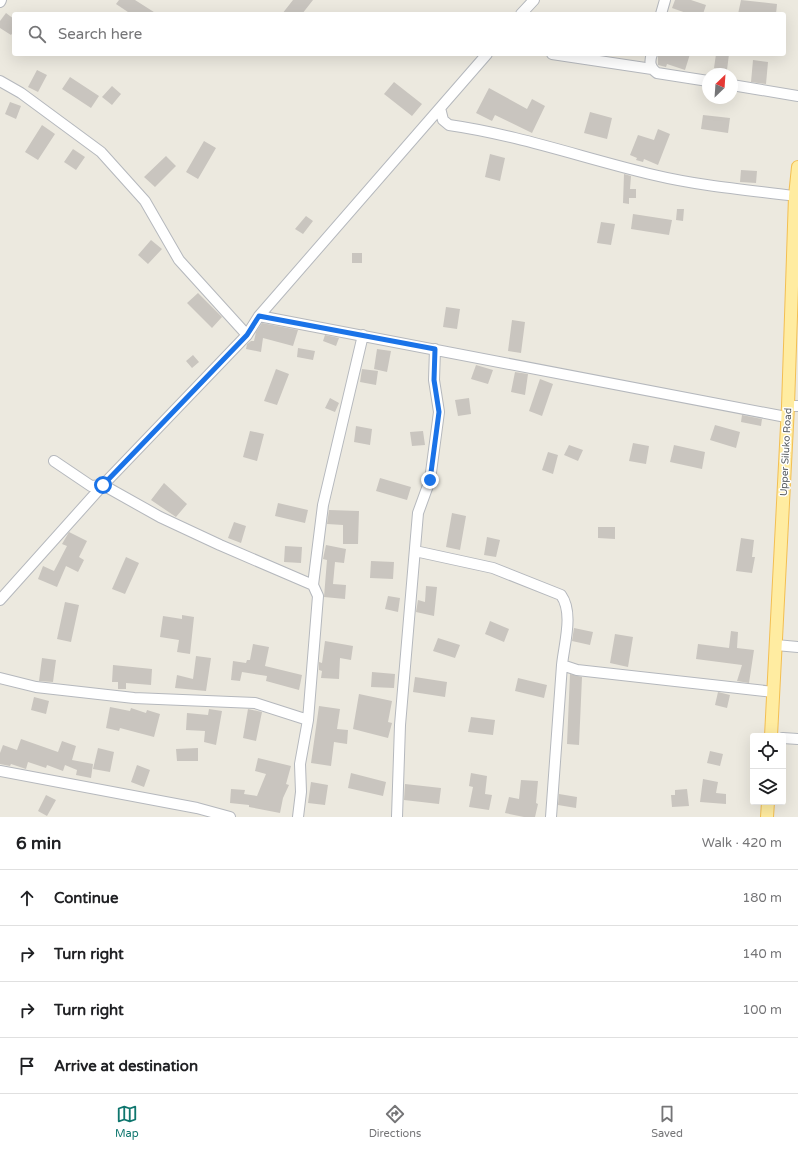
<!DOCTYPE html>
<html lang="en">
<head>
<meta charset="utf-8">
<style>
  body { margin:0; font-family:"Varela Round",sans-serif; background:#f6f6f6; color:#202124 }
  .controls { position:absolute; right:12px; bottom:12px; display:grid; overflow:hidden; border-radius:4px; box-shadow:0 4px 16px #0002 }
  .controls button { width:36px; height:36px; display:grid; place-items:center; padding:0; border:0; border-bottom:1px solid #e0e0e0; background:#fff; color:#202124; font:20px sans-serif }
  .compass { position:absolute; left:702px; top:68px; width:36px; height:36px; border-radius:50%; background:#fff; box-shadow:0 4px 16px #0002; rotate:25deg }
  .stop { position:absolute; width:12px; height:12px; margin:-9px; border:3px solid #1a73e8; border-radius:50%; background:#fff }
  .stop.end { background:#1a73e8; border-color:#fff; box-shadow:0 1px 4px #0008 }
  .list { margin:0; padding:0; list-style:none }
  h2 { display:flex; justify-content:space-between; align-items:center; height:52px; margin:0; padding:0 16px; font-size:17px }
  h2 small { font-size:13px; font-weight:400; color:#757577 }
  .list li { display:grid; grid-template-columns:26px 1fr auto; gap:12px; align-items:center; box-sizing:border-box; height:56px; padding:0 16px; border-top:1px solid #e0e0e0 }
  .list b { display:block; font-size:15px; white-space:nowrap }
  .list em { font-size:13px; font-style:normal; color:#757577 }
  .icon { flex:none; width:22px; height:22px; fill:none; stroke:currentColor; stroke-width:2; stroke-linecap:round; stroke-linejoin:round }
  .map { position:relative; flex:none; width:798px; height:817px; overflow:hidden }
  .search { position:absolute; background:#fff; box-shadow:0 4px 16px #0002; left:12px; right:12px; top:12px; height:44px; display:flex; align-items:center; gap:10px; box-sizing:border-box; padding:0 14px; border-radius:4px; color:#757577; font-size:15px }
  .sheet { height:276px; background:#fff }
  nav { display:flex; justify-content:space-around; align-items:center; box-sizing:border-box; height:56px; border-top:1px solid #e0e0e0; background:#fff; font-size:11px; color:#757577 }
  nav a { display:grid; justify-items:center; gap:2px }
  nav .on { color:#0f766e }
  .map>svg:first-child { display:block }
  .building { fill:#c9c5bf }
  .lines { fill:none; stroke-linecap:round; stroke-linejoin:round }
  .minor-casing { stroke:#b5b8bd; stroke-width:12 }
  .major-casing { stroke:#f3bf52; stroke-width:14 }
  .minor { stroke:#fff; stroke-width:10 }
  .major { stroke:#ffeca1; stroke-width:12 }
  .route { stroke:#1a73e8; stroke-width:5 }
  .labels { text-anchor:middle; stroke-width:3; stroke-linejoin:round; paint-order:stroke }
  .street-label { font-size:10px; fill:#585d61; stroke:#fff }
</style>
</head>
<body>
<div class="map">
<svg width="798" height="817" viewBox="0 0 798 817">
  <rect width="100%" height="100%" fill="#ece9df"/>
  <path class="building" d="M119 0H135L157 14H131L116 4Z
    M293 0H313L302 14H282Z
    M675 0H691L706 5 703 14H689L672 8Z
    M741 0 777 4 776 14H738Z
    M6 13 14 19V31L11 35 0 28V21Z
    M658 54H690L685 70 667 64 666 67 658 65Z
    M716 54H729L727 70 714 68Z
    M753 60 768 62 766 84 751 82Z
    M37 70 47 75 38 92 28 87Z
    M70 77 99 96 91 108 62 89Z
    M394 82 422 104 412 116 384 94Z
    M112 86 121 94 112 105 102 97Z
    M489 88 527 109 532 99 545 106 532 133 495 115 492 121 476 113Z
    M10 102 21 106 16 119 5 114Z
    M590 112 612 118 607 139 584 133Z
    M703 115 730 118 728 133 701 129Z
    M42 125 55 134 38 160 25 152Z
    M658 129 670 134 658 165 644 159 643 162 636 160 637 158 630 155 638 135 654 140Z
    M204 141 216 148 198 179 186 172Z
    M73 149 85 157 76 170 64 162Z
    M490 154 505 158 500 181 485 177Z
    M166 156 176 166 155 187 144 177Z
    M741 170 757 171 756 183 740 182Z
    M624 174 631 176 630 189H636V198H629V204L623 203Z
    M677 209H684L683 221 676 220Z
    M633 214 672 220 669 235 631 229Z
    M306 216 313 221 303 234 295 229Z
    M601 222 615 224 611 245 597 243Z
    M151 240 162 249 148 264 138 255Z
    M352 253H362V263H352Z
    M198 293 222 317 212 328 187 303Z
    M446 307 460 309 457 329 443 327Z
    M512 320 525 322 521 353 508 351Z
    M262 323 298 330 293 346 263 338 261 352 246 349 247 344 251 341H254L256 332Z
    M325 335 339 338 336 346 323 341Z
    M298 348 315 351 313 360 297 357Z
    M377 349 391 351 387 372 374 369Z
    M193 355 199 362 192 368 186 361Z
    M476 365 493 370 488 384 471 379Z
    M276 369 289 374 277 405 264 401Z
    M362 369 378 371 376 385 360 382Z
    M515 372 528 374 525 395 511 392Z
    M540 379 553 384 542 416 529 411Z
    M330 398 339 403 335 412 325 408Z
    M469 398 471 414 458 416 455 400Z
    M742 415 762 419 761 426 741 422Z
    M715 425 740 432 736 448 710 440Z
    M356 426 372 429 370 445 354 442Z
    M250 431 264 434 257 461 243 457Z
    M423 431 425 445 412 446 410 432Z
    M633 443 649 446 646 464 629 461Z
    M569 445 583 450 578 461 564 455Z
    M674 445 705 452 702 469 670 462Z
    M548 452 558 455 553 474 542 470Z
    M380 478 411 487 407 500 376 491Z
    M164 483 187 504 176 517 151 500Z
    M278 503 308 510 305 523 275 516Z
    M329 510 359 511 358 544H343V525L327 524Z
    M452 513 466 516 460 550 446 547Z
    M234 522 246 526 241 543 228 538Z
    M598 527H615V539L598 538Z
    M69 532 87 541 79 557 84 560 78 572 66 566 57 587 38 579 43 566 54 571 67 546 62 544Z
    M487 537 500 540 496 557 484 555Z
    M741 538 754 540 752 557H755L752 573 736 571Z
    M326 545 346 549 344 563 335 562 333 584 346 585 345 599 324 597 327 560 323 559Z
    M285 546 302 547 301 563 284 562Z
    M126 557 139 563 125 594 112 589Z
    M371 561 394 562 393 579 370 578Z
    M426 586 437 587 434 616 416 612 418 600 425 602Z
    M388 596 400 598 398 612 385 609Z
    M65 602 79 605 71 642 57 639Z
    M182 615 194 617 190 654 177 652 179 640 160 637 163 616 182 619Z
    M490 621 509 629 504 642 485 634Z
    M574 628 593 632 590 645 572 641Z
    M731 631 738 632 737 648 754 650 749 683 737 681 742 665 696 659 698 644 729 648Z
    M615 634 633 637 628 667 610 663Z
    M438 638 460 645 455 658 433 651Z
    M325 641 353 646 351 660 340 658 339 679 321 678 322 671 319 670V662L322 663Z
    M253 644 269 647 265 666 302 675 299 690 266 681 267 676 242 672 240 681 231 680 233 661 246 663 247 660H250Z
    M196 656 211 658 206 691 175 688 177 675 193 679Z
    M42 658 56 660 53 682 39 681Z
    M113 665 152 669 151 685 126 683V689H118V682H112Z
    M372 672 395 674 394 688 371 687Z
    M570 674 582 677 579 745 567 744Z
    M415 677 447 682 445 697 413 692Z
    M518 678 547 685 544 698 515 691Z
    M718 692 730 695 727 708 715 705Z
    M359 694 392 701 388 722 392 723 388 738 353 729Z
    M34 697 49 701 46 714 31 710Z
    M319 706 340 709 337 729 348 730 347 744 334 742 331 766 311 763Z
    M110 707 130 711 131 708 146 713 147 710 160 714 154 737 120 728 119 731 106 728Z
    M209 709 222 711 216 745 204 742 205 731 186 730 187 713 208 715Z
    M248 709 262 712 256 741 243 738Z
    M471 717 495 720 493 735 468 732Z
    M21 739 58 752 62 741 76 746 72 760 93 764 91 778 76 775 77 770 65 765 63 771 47 765 46 768 28 762 26 769 11 764 10 766 0 764V753L3 745 17 750Z
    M98 748 114 752 110 772 93 769Z
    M198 748V761H177L176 749Z
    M710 751 723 754 720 766 707 763Z
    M258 758 291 766 286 784 289 785 283 798 280 813 249 807V805L230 803 231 789 245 790 244 794 257 796 266 774 255 771Z
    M137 765 150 770 144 787 131 782Z
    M351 773 386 782 383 796 348 788Z
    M471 773 487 776 485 794 492 795 489 810 469 807 473 787 469 786Z
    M703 779 718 782 716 793 726 794V804L700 802Z
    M521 780 538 781 536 803 538 804 535 817H524L505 813 509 797 519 799Z
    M311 782 328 785 325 805 308 803Z
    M405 784 441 788 439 804 404 800Z
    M687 789 689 806 672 807 671 795H675V790Z
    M559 794 577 797 576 808 558 805Z
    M46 795 56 800 47 816 38 811Z"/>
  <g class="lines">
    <g class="minor-casing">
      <path id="minor" d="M0 2 1 0
        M521 14 534 0
        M661 14 665 0
        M552 54 652 69
        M652 54C649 62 650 68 657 73L708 81
        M0 81 21 93 101 152 145 201 179 260 247 335
        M732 85 798 96
        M440 108 443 120 449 125C519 135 586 159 654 175 700 186 748 190 795 196
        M259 316 786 417
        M788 406H798
        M54 461 91 486 103 485 160 517 220 545 313 585 318 596 308 720 300 764 301 792 298 817
        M415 551 493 568 561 595C574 613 564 644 562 665L577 670 774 692
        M313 585 323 505 363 335
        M0 600 103 485 247 335 259 316 487 54
        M776 645 798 647
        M0 678 36 687 134 698 255 703 308 720
        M783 738 798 739
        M0 771 197 808 230 817
        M397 817 400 725 418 513 430 480 439 412 434 380 435 349
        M551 817 562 665"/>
    </g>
    <g class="major-casing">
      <path id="major" d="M771 736 788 406 795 196 798 167
        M767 817 768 802"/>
    </g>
    <use href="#minor" class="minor"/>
    <use href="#major" class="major"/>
  </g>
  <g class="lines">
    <path class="route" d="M103 485 247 335 259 316 435 349 434 380 439 412 430 480"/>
  </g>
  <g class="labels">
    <g class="street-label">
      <text transform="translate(785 452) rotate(-87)" y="4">Upper Siluko Road</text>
    </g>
  </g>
</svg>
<div class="controls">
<button><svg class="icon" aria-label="locate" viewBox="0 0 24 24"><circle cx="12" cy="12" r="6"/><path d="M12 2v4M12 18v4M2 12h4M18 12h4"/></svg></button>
<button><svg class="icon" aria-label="layers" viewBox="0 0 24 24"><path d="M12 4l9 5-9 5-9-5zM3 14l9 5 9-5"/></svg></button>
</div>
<svg class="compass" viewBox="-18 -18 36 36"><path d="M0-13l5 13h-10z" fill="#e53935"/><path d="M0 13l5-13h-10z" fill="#757577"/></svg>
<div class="stop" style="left:103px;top:485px"></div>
<div class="stop end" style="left:430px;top:480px"></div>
<div class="search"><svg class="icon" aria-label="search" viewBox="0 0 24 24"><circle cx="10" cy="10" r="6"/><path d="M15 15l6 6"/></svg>Search here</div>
</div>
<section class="sheet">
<h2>6 min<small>Walk · 420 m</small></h2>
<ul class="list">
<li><svg class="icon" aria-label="ahead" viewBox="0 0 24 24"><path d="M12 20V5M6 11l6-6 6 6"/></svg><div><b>Continue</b></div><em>180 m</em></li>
<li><svg class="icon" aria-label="right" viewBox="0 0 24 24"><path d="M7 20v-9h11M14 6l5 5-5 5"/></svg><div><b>Turn right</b></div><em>140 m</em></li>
<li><svg class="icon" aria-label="right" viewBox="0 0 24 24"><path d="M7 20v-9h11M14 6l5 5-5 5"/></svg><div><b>Turn right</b></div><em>100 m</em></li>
<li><svg class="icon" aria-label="arrive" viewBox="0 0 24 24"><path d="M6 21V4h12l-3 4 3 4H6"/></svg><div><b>Arrive at destination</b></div></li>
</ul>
</section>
<nav>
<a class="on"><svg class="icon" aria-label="map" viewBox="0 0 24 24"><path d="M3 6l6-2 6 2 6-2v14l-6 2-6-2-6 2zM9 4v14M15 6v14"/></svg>Map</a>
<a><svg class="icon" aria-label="directions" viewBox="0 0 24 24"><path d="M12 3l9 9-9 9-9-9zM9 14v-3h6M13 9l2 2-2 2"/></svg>Directions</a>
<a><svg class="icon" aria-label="saved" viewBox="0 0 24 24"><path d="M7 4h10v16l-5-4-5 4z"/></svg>Saved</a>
</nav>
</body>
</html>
